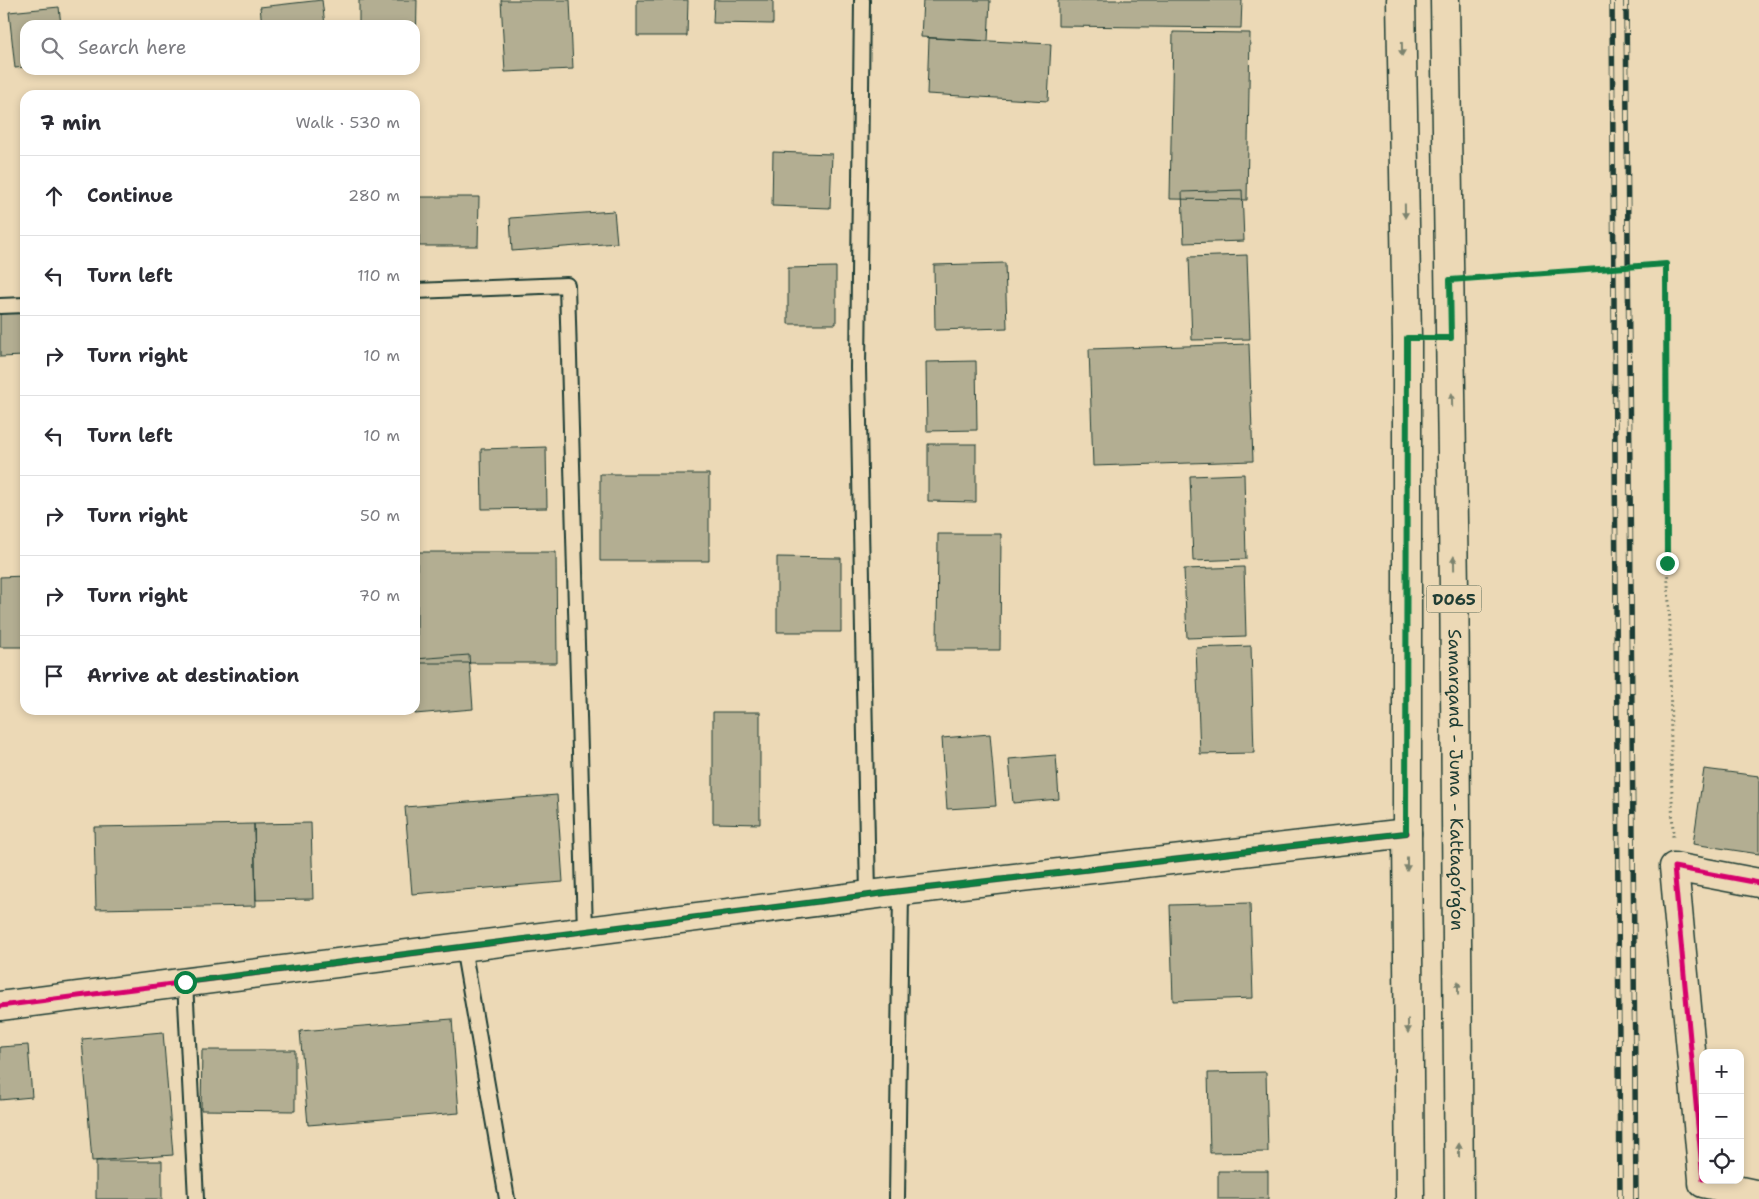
<!DOCTYPE html>
<html lang="en">
<head>
<meta charset="utf-8">
<style>
  body { margin:0; font-family:"Shantell Sans",sans-serif; background:#f2f2f3; color:#2b2b33 }
  .controls { position:absolute; right:15px; bottom:15px; display:grid; overflow:hidden; border-radius:10px; box-shadow:0 2px 8px #0003 }
  .controls button { width:45px; height:45px; display:grid; place-items:center; padding:0; border:0; border-bottom:1px solid #e1e1e2; background:#fff; color:#2b2b33; font:25px sans-serif }
  .stop { position:absolute; width:15px; height:15px; margin:-11px; border:4px solid #0b8043; border-radius:50%; background:#fff }
  .stop.end { background:#0b8043; border-color:#fff; box-shadow:0 1px 5px #0008 }
  .list { margin:0; padding:0; list-style:none }
  h2 { display:flex; justify-content:space-between; align-items:center; height:65px; margin:0; padding:0 20px; font-size:21px }
  h2 small { font-size:16px; font-weight:400; color:#7c7c81 }
  .list li { display:grid; grid-template-columns:32px 1fr auto; gap:15px; align-items:center; box-sizing:border-box; height:80px; padding:0 20px; border-top:1px solid #e1e1e2 }
  .list b { display:block; font-size:19px; white-space:nowrap }
  .list em { font-size:16px; font-style:normal; color:#7c7c81 }
  .icon { flex:none; width:28px; height:28px; fill:none; stroke:currentColor; stroke-width:2; stroke-linecap:round; stroke-linejoin:round }
  .map { position:relative; flex:none; width:1759px; height:1199px; overflow:hidden }
  .search { position:absolute; background:#fff; box-shadow:0 2px 8px #0003; left:20px; top:20px; width:400px; height:55px; display:flex; align-items:center; gap:12px; box-sizing:border-box; padding:0 18px; border-radius:15px; color:#7c7c81; font-size:19px }
  .panel { position:absolute; background:#fff; box-shadow:0 2px 8px #0003; left:20px; top:90px; width:400px; height:625px; border-radius:15px }
  .map>svg:first-child { display:block }
  .building { fill:#b3ae92; stroke:#1f3d34 }
  .lines { fill:none; stroke-linecap:round; stroke-linejoin:round }
  .lane-casing { stroke:#1f3d34; stroke-width:18 }
  .street-casing { stroke:#1f3d34; stroke-width:31 }
  .primary-casing { stroke:#1f3d34; stroke-width:31 }
  .path { stroke:#1f3d34; stroke-width:3; stroke-dasharray:1 4; stroke-linecap:butt }
  .lane { stroke:#ecd9b6; stroke-width:14 }
  .street { stroke:#ecd9b6; stroke-width:28 }
  .primary { stroke:#ecd9b6; stroke-width:28 }
  .rail-casing { stroke:#1f3d34; stroke-width:5.5 }
  .rail { stroke:#ecd9b6; stroke-width:4; stroke-dasharray:11; stroke-linecap:butt }
  .cycleway-casing { stroke:#ecd9b6; stroke-width:8 }
  .cycleway { stroke:#d6006c; stroke-width:5 }
  .oneway { fill:#7b836e }
  .route { stroke:#0b8043; stroke-width:6 }
  .labels { text-anchor:middle; stroke-width:5; stroke-linejoin:round; paint-order:stroke }
  .shield { fill:#ecd9b6; stroke:#5c6c5b; stroke-width:1 }
  .shield-label { font-size:16px; font-weight:bold; fill:#1f3d34 }
  .street-label { font-size:18px; fill:#1f3d34; stroke:#ecd9b6 }
</style>
</head>
<body>
<div class="map">
<svg width="1759" height="1199" viewBox="0 0 1759 1199">
  <rect width="100%" height="100%" fill="#ecd9b6"/>
  <filter id="ink" filterUnits="userSpaceOnUse"><feTurbulence type="fractalNoise" baseFrequency=".02" numOctaves="2"/><feDisplacementMap in="SourceGraphic" scale="10" xChannelSelector="R" yChannelSelector="G"/><feConvolveMatrix kernelMatrix="1 2 1 2 8 2 1 2 1" color-interpolation-filters="sRGB"/></filter>
  <g filter="url(#ink)">
    <path class="building" d="M322 0 325 25H262L260 7Z
      M359 0H417L416 54H415V25H359Z
      M501 0H570L573 69 505 72Z
      M637 0H688L687 36H637Z
      M714 0H773V24L713 23Z
      M923 0H990L988 41 921 37Z
      M1058 0H1242L1241 28 1058 26Z
      M59 7 61 25H25V67L15 68 9 12Z
      M1173 32 1250 33 1247 200 1170 199Z
      M929 38 1051 44 1048 101 927 94Z
      M773 152 832 154 830 208 772 206Z
      M1242 190 1244 241 1184 243 1182 192Z
      M419 197H479L478 246H419Z
      M614 211 617 243 512 251 510 218Z
      M1247 255 1250 339 1192 340 1189 257Z
      M1005 263 1007 328 935 330 934 265Z
      M836 267V324H788V268Z
      M0 307H25V356L0 357Z
      M1249 344 1253 461 1093 466 1089 349Z
      M976 361 977 430 927 431 926 362Z
      M928 444H976V502L928 501Z
      M546 447 547 508 482 509 481 449Z
      M600 474H709V561H600Z
      M1244 474 1246 559 1193 561 1190 476Z
      M938 534H1001L1000 650H937Z
      M417 552H556L557 663H417Z
      M777 557 841 558V632H777Z
      M1244 567 1246 636 1187 638 1184 569Z
      M25 576V647H0V577Z
      M1251 646 1254 753 1200 754 1196 648Z
      M469 655 473 709 415 714V659Z
      M713 712H760V824L713 823Z
      M990 734 996 806 947 809 942 738Z
      M1056 755 1059 799 1013 803 1009 759Z
      M1704 769 1759 776V854L1693 844Z
      M557 795 563 882 412 894 405 807Z
      M311 823 313 899 256 900 254 824Z
      M254 824 256 906 96 909 94 827Z
      M1250 903 1253 998 1173 1001 1170 905Z
      M452 1019 459 1113 308 1125 300 1031Z
      M163 1032 173 1155 92 1161 82 1039Z
      M28 1045 32 1097 0 1100V1047Z
      M202 1050H295V1111L201 1110Z
      M1266 1072 1268 1152 1210 1153 1208 1073Z
      M96 1161H162V1199H96Z
      M1218 1171H1268V1199H1218Z"/>
    <g class="lines">
      <g class="lane-casing">
        <path id="lane" d="M862 0 858 368 868 895
          M415 291 567 285 585 931
          M0 306 25 305
          M463 947 507 1199
          M185 982 196 1199
          M897 1199 901 891"/>
      </g>
      <g class="street-casing">
        <path id="street" d="M0 1006 901 891 1407 833
          M1703 1179 1674 867 1759 883
          M1703 1180V1183L1759 1195"/>
      </g>
      <g class="primary-casing">
        <g id="primary">
          <path d="M1401 0 1407 338V833L1410 1199"/>
          <path id="s1" d="M1445 0C1453 400 1457 799 1459 1199"/>
        </g>
      </g>
      <path class="path" d="M1478 278 1666 264 1667 563 1670 625 1671 757 1673 839"/>
      <use href="#lane" class="lane"/>
      <use href="#street" class="street"/>
      <use href="#primary" class="primary"/>
      <g class="rail-casing">
        <path id="rail" d="M1612 0 1620 1199
          M1626 0 1636 1199"/>
      </g>
      <use href="#rail" class="rail"/>
      <g class="cycleway-casing">
        <path id="cycleway" d="M0 1006 901 891 1407 833
          M1703 1179 1674 867 1759 883"/>
      </g>
      <use href="#cycleway" class="cycleway"/>
    </g>
    <defs><path id="oneway-solid" d="M-6-.8H1V-3.2L6.5 0L1 3.2V.8H-6Z" transform="scale(1.25)"/></defs>
    <g class="oneway">
      <use href="#oneway-solid" transform="translate(1402 49) rotate(89)"/>
      <use href="#oneway-solid" transform="translate(1405 211) rotate(89)"/>
      <use href="#oneway-solid" transform="translate(1452 400) rotate(-91)"/>
      <use href="#oneway-solid" transform="translate(1454 563) rotate(-91)"/>
      <use href="#oneway-solid" transform="translate(1407 864) rotate(90)"/>
      <use href="#oneway-solid" transform="translate(1458 988) rotate(-90)"/>
      <use href="#oneway-solid" transform="translate(1408 1026) rotate(90)"/>
      <use href="#oneway-solid" transform="translate(1459 1150) rotate(-90)"/>
    </g>
  </g>
  <g class="lines" filter="url(#ink)">
    <path class="route" d="M185 982 901 891 1406 833 1407 338H1451L1450 280 1666 264 1667 563"/>
  </g>
  <g class="labels">
    <rect class="shield" x="1426.5" y="585.5" width="55" height="27" rx="4"/>
    <g class="shield-label">
      <text x="1454" y="605">D065</text>
    </g>
    <g class="street-label">
      <text dy="6" stroke="none"><textPath href="#s1" startOffset="780">Samarqand - Juma - Kattaqo‘rg‘on</textPath></text>
    </g>
  </g>
</svg>
<div class="controls">
<button>+</button>
<button>−</button>
<button><svg class="icon" aria-label="locate" viewBox="0 0 24 24"><circle cx="12" cy="12" r="6"/><path d="M12 2v4M12 18v4M2 12h4M18 12h4"/></svg></button>
</div>
<div class="stop" style="left:185px;top:982px"></div>
<div class="stop end" style="left:1667px;top:563px"></div>
<div class="search"><svg class="icon" aria-label="search" viewBox="0 0 24 24"><circle cx="10" cy="10" r="6"/><path d="M15 15l6 6"/></svg>Search here</div>
<section class="panel">
<h2>7 min<small>Walk · 530 m</small></h2>
<ul class="list">
<li><svg class="icon" aria-label="ahead" viewBox="0 0 24 24"><path d="M12 20V5M6 11l6-6 6 6"/></svg><div><b>Continue</b></div><em>280 m</em></li>
<li><svg class="icon" aria-label="left" viewBox="0 0 24 24"><path d="M17 20v-9H6M10 6l-5 5 5 5"/></svg><div><b>Turn left</b></div><em>110 m</em></li>
<li><svg class="icon" aria-label="right" viewBox="0 0 24 24"><path d="M7 20v-9h11M14 6l5 5-5 5"/></svg><div><b>Turn right</b></div><em>10 m</em></li>
<li><svg class="icon" aria-label="left" viewBox="0 0 24 24"><path d="M17 20v-9H6M10 6l-5 5 5 5"/></svg><div><b>Turn left</b></div><em>10 m</em></li>
<li><svg class="icon" aria-label="right" viewBox="0 0 24 24"><path d="M7 20v-9h11M14 6l5 5-5 5"/></svg><div><b>Turn right</b></div><em>50 m</em></li>
<li><svg class="icon" aria-label="right" viewBox="0 0 24 24"><path d="M7 20v-9h11M14 6l5 5-5 5"/></svg><div><b>Turn right</b></div><em>70 m</em></li>
<li><svg class="icon" aria-label="arrive" viewBox="0 0 24 24"><path d="M6 21V4h12l-3 4 3 4H6"/></svg><div><b>Arrive at destination</b></div></li>
</ul>
</section>
</div>
</body>
</html>
